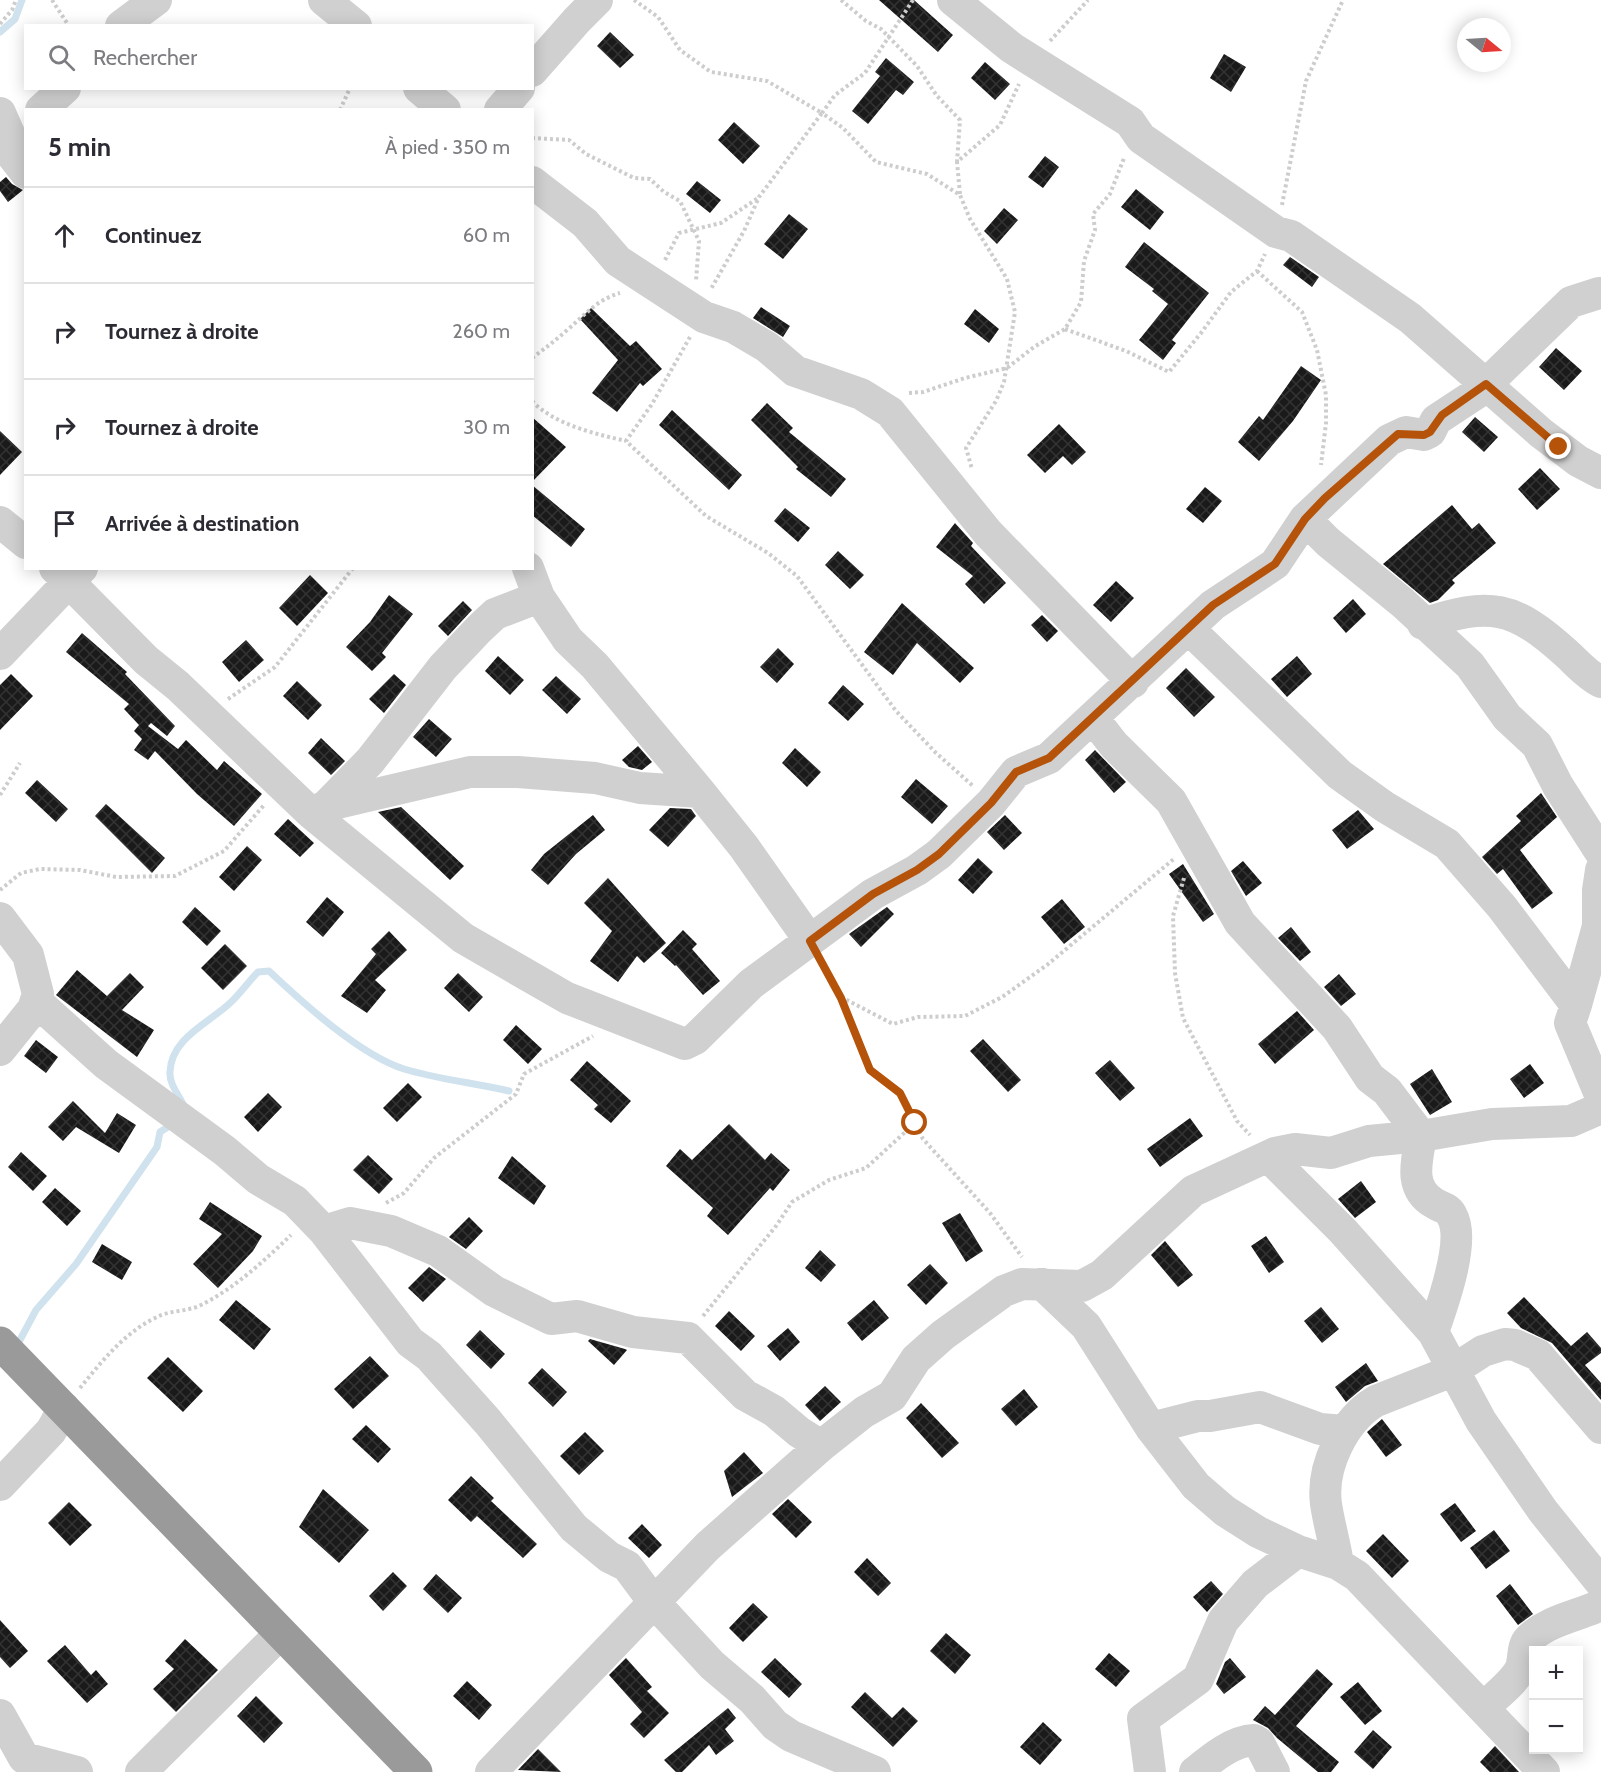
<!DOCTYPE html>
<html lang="fr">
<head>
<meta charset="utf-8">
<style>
  body { margin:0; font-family:Cabin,sans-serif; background:#f2f2f3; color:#2b2b33 }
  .controls { position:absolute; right:18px; bottom:18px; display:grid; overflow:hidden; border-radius:0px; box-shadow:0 3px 15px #0003 }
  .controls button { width:54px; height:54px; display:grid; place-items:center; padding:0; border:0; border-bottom:2px solid #e1e1e2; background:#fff; color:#2b2b33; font:30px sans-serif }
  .compass { position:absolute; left:1457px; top:18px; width:54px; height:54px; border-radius:50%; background:#fff; box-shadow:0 3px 15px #0003; rotate:108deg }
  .stop { position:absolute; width:18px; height:18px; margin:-14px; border:4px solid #b45309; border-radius:50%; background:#fff }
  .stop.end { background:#b45309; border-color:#fff; box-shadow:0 2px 6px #0008 }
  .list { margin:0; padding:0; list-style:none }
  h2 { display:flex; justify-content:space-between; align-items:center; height:78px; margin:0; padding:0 24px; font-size:26px }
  h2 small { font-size:20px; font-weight:400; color:#7c7c81 }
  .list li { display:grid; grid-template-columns:39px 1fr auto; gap:18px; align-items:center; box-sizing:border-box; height:96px; padding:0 24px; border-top:2px solid #e1e1e2 }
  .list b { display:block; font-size:22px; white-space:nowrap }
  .list em { font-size:20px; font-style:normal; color:#7c7c81 }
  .icon { flex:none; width:33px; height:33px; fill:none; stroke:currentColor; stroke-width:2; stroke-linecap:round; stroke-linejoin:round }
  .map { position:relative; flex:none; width:1601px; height:1772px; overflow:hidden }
  .search { position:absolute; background:#fff; box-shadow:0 3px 15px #0003; left:24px; top:24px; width:510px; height:66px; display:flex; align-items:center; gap:15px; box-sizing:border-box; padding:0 21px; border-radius:0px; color:#7c7c81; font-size:22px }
  .panel { position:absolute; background:#fff; box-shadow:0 3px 15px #0003; left:24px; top:108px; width:510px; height:462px; border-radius:0px }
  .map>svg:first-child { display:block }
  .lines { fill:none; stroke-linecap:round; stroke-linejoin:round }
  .stream { stroke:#cfe2ee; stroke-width:7 }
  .building { fill:url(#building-cross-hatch) }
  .path { stroke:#cdcdcd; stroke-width:4; stroke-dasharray:3 3; stroke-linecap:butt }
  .minor { stroke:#d0d0d0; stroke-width:32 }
  .highway { stroke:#9a9a9a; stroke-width:33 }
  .route { stroke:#b45309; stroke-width:8 }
</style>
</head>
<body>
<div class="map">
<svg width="1601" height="1772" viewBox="0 0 1601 1772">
  <defs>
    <pattern id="building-cross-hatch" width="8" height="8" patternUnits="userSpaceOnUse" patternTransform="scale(1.5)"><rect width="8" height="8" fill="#1a1a1a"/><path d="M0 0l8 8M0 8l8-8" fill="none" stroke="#333"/></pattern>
  </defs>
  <rect width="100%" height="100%" fill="#fff"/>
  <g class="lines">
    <path class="stream" d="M0 32 15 19 22 0
      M184 1106C179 1095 169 1084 170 1072 171 1038 209 1023 230 1003 240 994 248 982 258 972L269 971C303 1003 360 1055 404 1069 437 1079 474 1083 509 1091
      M20 1340 36 1310 76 1264 157 1147 160 1132 174 1123"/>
  </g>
  <path class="building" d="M879 0H914L953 35 938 52Z
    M610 32 634 55 620 68 597 46Z
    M1224 54 1246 67 1231 92 1210 78Z
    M886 58 914 82 903 95 896 90 868 124 852 111 880 76 875 72Z
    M985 62 1010 84 995 100 971 78Z
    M734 122 760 146 743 164 718 140Z
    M1045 156 1059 167 1043 188 1028 177Z
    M6 177 12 184 23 190 8 202 0 191V182Z
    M697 181 721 200 710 213 686 194Z
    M1136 189 1164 212 1150 230 1121 207Z
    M1004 208 1018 220 997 244 984 231Z
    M789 214 808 229 783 259 764 244Z
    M1144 242 1209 293 1172 340 1176 343 1163 360 1139 340 1168 304 1152 291 1154 289 1125 267Z
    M1290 257 1319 277 1312 287 1283 265Z
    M761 307 790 326 783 337 753 318Z
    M591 308 630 346 636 341 662 369 643 386 640 383 617 412 592 393 618 360 580 319Z
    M975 309 999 329 989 343 964 324Z
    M1556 348 1582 371 1564 390 1539 367Z
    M1301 366 1321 380 1293 421 1259 461 1238 442 1259 416 1263 420Z
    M767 403 793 428 789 432 846 479 831 497 796 469 798 467 751 420Z
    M672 410 742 475 729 490 659 425Z
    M532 417 566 447 532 482Z
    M1475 417 1498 437 1484 452 1462 432Z
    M1059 424 1086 452 1072 465 1063 456 1045 473 1027 455Z
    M0 431 22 452 0 475Z
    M1540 468 1560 489 1537 510 1518 489Z
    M532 485 585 529 571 547 532 515Z
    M1205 487 1222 501 1203 523 1186 509Z
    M1452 505 1472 529 1479 523 1496 543 1452 580 1455 583 1438 600 1430 603 1383 564Z
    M785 508 810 528 798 542 774 521Z
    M955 523 973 543 971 546 1006 583 984 604 965 584 973 576 936 547Z
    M838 551 864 575 850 589 825 565Z
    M310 575 328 593 297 626 279 608Z
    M1116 581 1134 598 1111 622 1093 605Z
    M389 595 413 614 382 653 386 657 372 671 346 647 370 622Z
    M1353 599 1366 614 1346 633 1333 618Z
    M463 601 472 610 448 636 438 626Z
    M902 603 974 668 960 683 917 643 893 675 864 652Z
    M1042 615 1058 631 1047 642 1031 625Z
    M82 633 127 672 125 674 175 726 167 736 151 723 148 726 178 749 186 740 217 770 224 761 262 794 234 826 197 794 155 751 148 760 134 750 142 739 134 731 139 725 124 709 129 704 66 652Z
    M246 640 264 660 239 682 222 662Z
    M778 648 794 664 777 683 760 667Z
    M498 656 524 680 510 695 485 671Z
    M1297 656 1312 674 1287 697 1271 679Z
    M1186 668 1215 697 1194 717 1166 688Z
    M11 674 33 696 0 730V685Z
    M394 674 406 685 384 713 369 699Z
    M556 676 581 699 567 714 542 690Z
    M297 681 322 705 308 720 283 696Z
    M843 685 864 704 848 721 828 703Z
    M429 719 452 739 436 757 413 737Z
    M321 738 345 761 331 775 308 753Z
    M638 746 652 762 642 770 629 767 622 760Z
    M795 748 821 772 807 787 782 763Z
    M1095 750 1126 782 1114 793 1085 760Z
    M916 779 948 806 932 824 901 797Z
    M37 780 68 809 56 822 25 793Z
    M1541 793 1557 817 1520 850 1553 893 1532 909 1503 869 1497 874 1482 857 1521 821 1516 816Z
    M106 804 165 858 152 873 95 816Z
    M401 807 464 866 450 880 378 812Z
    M670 808 691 809 696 816 668 847 649 830Z
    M1358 810 1374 829 1347 849 1332 830Z
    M593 815 605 830 576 854 548 885 531 870 544 854Z
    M1005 815 1022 833 1004 850 987 832Z
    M288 819 314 843 300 857 274 834Z
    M247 846 262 860 234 891 219 877Z
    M978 858 993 872 973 894 958 880Z
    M1243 861 1262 883 1246 896 1231 871Z
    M1183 864 1214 914 1203 922 1169 874Z
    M608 878 666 943 644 963 637 956 618 982 590 961 612 931 584 903Z
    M327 897 344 912 323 937 306 922Z
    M1062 899 1085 927 1064 944 1041 917Z
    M195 907 221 931 207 946 182 922Z
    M887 907 894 914 861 947 849 934Z
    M1291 927 1311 952 1300 961 1278 938Z
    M683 930 697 944 692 949 720 981 703 995 676 965 675 966 661 953Z
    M389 931 407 950 375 980 386 990 367 1013 341 996 376 954 371 949Z
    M225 944 247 966 223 990 201 968Z
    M77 970 107 996 130 973 144 987 122 1010 154 1030 137 1057 56 995Z
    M458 973 483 997 469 1012 444 988Z
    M1339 974 1356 994 1341 1006 1324 987Z
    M1297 1011 1314 1030 1275 1064 1258 1044Z
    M516 1025 542 1049 528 1064 503 1040Z
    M983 1039 1021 1080 1008 1092 970 1051Z
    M36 1040 58 1057 46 1073 24 1056Z
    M1110 1060 1135 1088 1120 1101 1095 1073Z
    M587 1061 631 1101 611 1123 594 1109 598 1105 570 1080Z
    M1530 1064 1544 1083 1524 1098 1510 1079Z
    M1432 1069 1452 1102 1430 1115 1410 1084Z
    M408 1083 422 1097 397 1122 383 1108Z
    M268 1093 282 1107 258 1132 244 1117Z
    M73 1101 105 1133 117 1113 136 1125 119 1153 76 1127 63 1141 48 1127Z
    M1190 1118 1203 1136 1160 1167 1147 1149Z
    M729 1124 765 1160 771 1153 790 1170 773 1191 770 1188 728 1235 707 1216 713 1208 666 1166 680 1149 692 1160Z
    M21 1152 47 1176 33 1191 8 1167Z
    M368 1155 393 1179 379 1194 353 1170Z
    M512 1156 546 1186 534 1205 498 1178Z
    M1361 1181 1376 1202 1355 1218 1338 1199Z
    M55 1188 81 1211 67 1226 42 1202Z
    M210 1202 262 1236 253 1251 218 1288 193 1264 222 1234 199 1219Z
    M960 1213 983 1251 966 1262 942 1223Z
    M469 1217 483 1231 466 1249 449 1237Z
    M1266 1236 1284 1262 1269 1273 1251 1246Z
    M1165 1241 1193 1275 1178 1287 1151 1255Z
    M102 1244 132 1262 122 1280 92 1262Z
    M820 1250 836 1265 821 1282 805 1268Z
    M930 1264 948 1283 926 1305 907 1285Z
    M429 1267 446 1279 423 1302 408 1288Z
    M1524 1297 1571 1346 1587 1332 1601 1348V1353L1585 1365 1601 1383V1400L1552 1343 1521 1328 1507 1313Z
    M236 1300 271 1329 254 1350 219 1320Z
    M874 1300 889 1318 862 1341 847 1323Z
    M1321 1307 1339 1329 1322 1343 1304 1321Z
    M729 1311 755 1336 741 1351 715 1326Z
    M788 1328 800 1342 780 1361 767 1346Z
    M480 1330 505 1354 491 1369 466 1345Z
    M590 1339 625 1349 627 1350 614 1365 588 1341Z
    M370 1356 389 1376 353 1409 334 1389Z
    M168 1357 203 1391 183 1412 147 1378Z
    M1366 1363 1378 1381 1365 1386 1346 1402 1335 1387Z
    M542 1368 567 1392 553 1407 528 1383Z
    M825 1386 841 1402 820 1421 805 1405Z
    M1024 1389 1038 1407 1016 1426 1001 1409Z
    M921 1403 959 1443 942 1458 906 1418Z
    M1382 1419 1402 1445 1386 1457 1367 1432Z
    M366 1425 391 1449 378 1463 352 1439Z
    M585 1432 604 1451 579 1475 560 1456Z
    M744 1452 763 1473 732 1497 724 1471Z
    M471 1476 494 1498 491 1501 537 1544 523 1558 477 1516 471 1522 448 1500Z
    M323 1489 369 1530 339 1563 299 1527Z
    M788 1499 812 1522 796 1538 772 1514Z
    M69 1502 92 1525 70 1546 48 1523Z
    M1455 1503 1476 1531 1461 1542 1440 1514Z
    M642 1524 662 1545 649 1558 628 1538Z
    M1494 1530 1510 1551 1486 1569 1470 1548Z
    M1383 1534 1409 1561 1392 1578 1366 1551Z
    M867 1558 891 1583 878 1596 854 1572Z
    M393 1572 407 1586 383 1611 369 1596Z
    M436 1574 462 1598 448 1613 423 1589Z
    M1211 1581 1223 1594 1207 1612 1193 1597Z
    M1510 1584 1533 1614 1518 1625 1496 1596Z
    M753 1603 768 1617 743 1642 729 1628Z
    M0 1620 28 1651 10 1668 0 1657Z
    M946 1633 971 1655 955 1674 930 1651Z
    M185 1639 218 1670 176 1712 153 1689 174 1669 165 1661Z
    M65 1645 91 1675 96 1670 108 1684 87 1703 47 1661Z
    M1109 1653 1130 1671 1116 1687 1095 1669Z
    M626 1658 652 1687 647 1691 669 1713 644 1738 630 1724 642 1712 609 1675Z
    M775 1658 802 1684 789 1698 761 1672Z
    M1230 1658 1246 1677 1224 1694 1216 1684 1225 1662Z
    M1317 1669 1333 1684 1296 1726 1339 1762 1331 1772H1318L1277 1738 1268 1728 1253 1720 1265 1706 1275 1715Z
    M467 1681 492 1705 479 1720 453 1696Z
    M1358 1682 1382 1711 1365 1725 1340 1697Z
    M865 1692 892 1718 903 1707 918 1721 893 1747 851 1707Z
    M256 1696 283 1723 264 1743 237 1716Z
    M728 1708 736 1718 725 1729 734 1741 716 1755 709 1745 682 1772H676L664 1760Z
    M1043 1722 1062 1740 1040 1765 1020 1747Z
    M1373 1730 1392 1747 1373 1769 1354 1752Z
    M1495 1746 1519 1772H1490L1480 1762Z
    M538 1749 561 1772 518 1770Z"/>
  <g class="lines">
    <path class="path" d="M52 0 69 26
      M634 0 658 17 680 50 711 72 767 81 822 113 759 197 744 231 711 289
      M841 0 866 21 881 29 917 66 937 96 960 120 957 162
      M913 0 865 73 835 95 822 113 843 128 876 162 927 174 960 195 970 219 1007 279 1015 312 1004 382 996 401 966 448 972 469
      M0 24 12 10 16 0
      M1050 41 1088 0
      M340 110 350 88
      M532 138 569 140 586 154 634 178 650 179 664 192 680 201 699 241 696 281
      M960 194 957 162 1000 125 1019 84
      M1282 205 1306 81 1343 0
      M665 260 679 233 721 223 758 198
      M1257 271 1302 312 1317 350 1326 395V423L1321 465
      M1065 329 1126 351 1169 372 1201 333 1231 292 1257 271 1265 254
      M690 337 652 404 626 441 706 516 768 553 797 576 896 711 936 753 973 786
      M532 358C544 349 555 341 566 331 584 316 596 300 620 293
      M909 393 923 392 965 378 1007 368 1034 347 1065 329 1081 302 1084 261 1095 230 1093 214 1110 194 1124 158
      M532 401C555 425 596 434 626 441
      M228 699 275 667 353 568
      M0 795 20 763
      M1184 878 1173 916 1175 973 1183 1018 1237 1121 1250 1135
      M0 890 21 873 40 869 80 870 116 877 175 876 224 851 265 804
      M822 963 841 997 870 1070 900 1093 923 1139 990 1213 1022 1257
      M841 997 893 1024 918 1017 965 1016 1002 997 1047 965 1175 858
      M386 1203 404 1193 434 1158 516 1094 524 1074 593 1036
      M703 1316 776 1226 792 1202 829 1180 866 1168 915 1123
      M80 1388C102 1361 125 1332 157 1317 170 1310 187 1312 201 1305 235 1288 264 1261 291 1235"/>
    <path class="minor" d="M324 0 356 26
      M953 0 1012 48 1130 122 1141 138 1276 232 1291 236 1410 318 1541 433 1578 461 1601 473
      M121 26 156 0
      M532 71 577 20 597 0
      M419 88 445 110
      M41 110 65 88
      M500 110 519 88
      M0 113 11 138 12 155 26 173
      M532 182 585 223 618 261 704 317 733 327 767 347 795 371 861 394 890 412 988 533 1133 682
      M1305 519 1328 542 1403 603 1470 665 1507 717 1537 745 1558 786 1601 853
      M0 522 26 543
      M55 568 146 660 178 686 312 814 463 938 567 998 685 1044 695 1039 751 984 873 894 917 870 939 854 991 803 1016 772 1049 758 1213 605 1275 564 1305 519 1389 440 1406 432 1424 435 1430 432 1436 420 1477 393 1571 302 1599 293
      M528 568 539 597 568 640 595 666 700 792 744 847 810 941
      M1423 624C1490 601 1514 606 1566 653 1576 662 1588 676 1601 682
      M1189 629 1340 775 1385 807 1447 844 1502 907 1576 1005 1570 1023 1601 1097
      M0 654 82 568
      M1093 718 1114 745 1171 801 1240 923 1337 1028 1370 1078 1387 1091 1421 1136C1417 1160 1408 1188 1434 1203 1441 1208 1448 1207 1452 1216 1466 1241 1442 1306 1433 1332L1481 1421 1543 1511 1601 1583
      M325 806 470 772H518L595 778 640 788 700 792
      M325 807 370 761 443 667 479 629 495 614 539 597
      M0 918 28 955 38 994 33 1009 0 1050
      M37 1002 106 1064 225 1151 258 1179 295 1201 324 1231 350 1223 391 1231 438 1251 494 1291 551 1319 577 1316 633 1332 688 1338 745 1395 774 1411 799 1432 821 1446
      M1576 1005 1598 926V890L1601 870
      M1269 1157 1343 1231 1433 1332
      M324 1231 410 1342 429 1356 488 1422 574 1528 609 1557 627 1566 653 1601 712 1665 752 1699 775 1725 791 1736 875 1772
      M1042 1284 1086 1326 1151 1428 1196 1486 1225 1511 1258 1532 1298 1551 1338 1564 1357 1576 1544 1772
      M1151 1428 1198 1416H1210L1260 1407 1320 1429 1345 1431
      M0 1485 51 1431 64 1408
      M1338 1564C1335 1544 1329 1524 1326 1504 1321 1466 1344 1420 1376 1401L1452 1371 1483 1351 1505 1344 1515 1345 1538 1355 1601 1428
      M1484 1707C1496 1696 1512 1684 1520 1670 1525 1660 1521 1647 1529 1639 1548 1620 1578 1616 1601 1605
      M0 1715 24 1758 77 1772
      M141 1772 281 1633
      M491 1772 708 1546 821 1446 864 1412 892 1396 916 1359 943 1335 1004 1291 1022 1284 1082 1286 1102 1275 1193 1191 1275 1153 1295 1149 1331 1153 1369 1141 1421 1136 1492 1124 1571 1121 1601 1108
      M1150 1772 1143 1719 1198 1679 1223 1621 1255 1584 1298 1551
      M1195 1772C1211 1759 1232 1741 1254 1740L1259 1743 1274 1772"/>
    <path class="highway" d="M0 1343 416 1772"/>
  </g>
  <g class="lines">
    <path class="route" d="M915 1123 900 1093 870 1070 841 998 810 941 873 894 917 870 939 854 991 803 1016 772 1049 758 1213 605 1275 564 1305 519 1325 498 1398 434 1424 435 1430 432 1442 415 1486 384 1559 447"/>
  </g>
</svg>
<div class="controls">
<button>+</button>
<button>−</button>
</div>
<svg class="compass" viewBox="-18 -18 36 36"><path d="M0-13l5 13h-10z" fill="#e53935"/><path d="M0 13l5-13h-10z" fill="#7c7c81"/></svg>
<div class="stop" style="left:915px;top:1123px"></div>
<div class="stop end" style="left:1559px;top:447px"></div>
<div class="search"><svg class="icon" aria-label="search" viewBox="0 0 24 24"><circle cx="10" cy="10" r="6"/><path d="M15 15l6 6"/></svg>Rechercher</div>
<section class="panel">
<h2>5 min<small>À pied · 350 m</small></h2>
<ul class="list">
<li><svg class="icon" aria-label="ahead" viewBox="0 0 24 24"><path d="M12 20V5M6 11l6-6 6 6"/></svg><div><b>Continuez</b></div><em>60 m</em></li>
<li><svg class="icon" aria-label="right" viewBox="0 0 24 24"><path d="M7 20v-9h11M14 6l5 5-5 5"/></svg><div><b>Tournez à droite</b></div><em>260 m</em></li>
<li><svg class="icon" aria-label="right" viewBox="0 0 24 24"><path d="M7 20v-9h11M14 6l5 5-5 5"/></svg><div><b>Tournez à droite</b></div><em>30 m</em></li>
<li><svg class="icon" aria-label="arrive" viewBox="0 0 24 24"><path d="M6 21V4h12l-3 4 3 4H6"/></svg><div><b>Arrivée à destination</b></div></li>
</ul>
</section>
</div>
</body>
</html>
